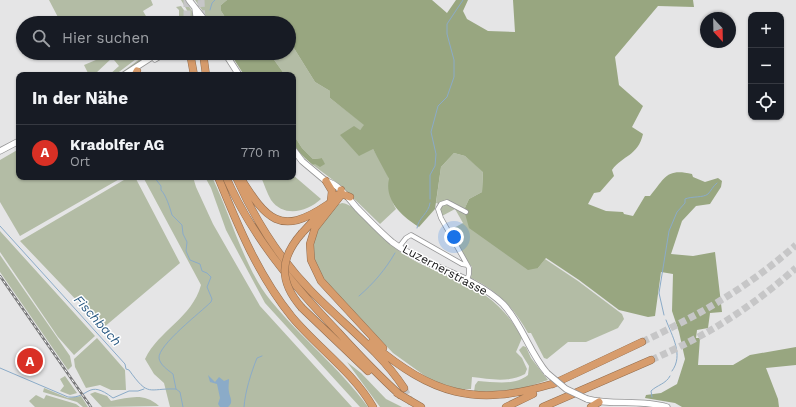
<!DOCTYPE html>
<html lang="de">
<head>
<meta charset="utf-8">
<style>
  body { margin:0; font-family:"Work Sans",sans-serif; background:#20242c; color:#f1f3f6 }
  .controls { position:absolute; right:12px; top:12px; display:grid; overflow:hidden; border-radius:8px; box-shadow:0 1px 3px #0004 }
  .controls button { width:36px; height:36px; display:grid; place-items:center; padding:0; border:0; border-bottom:1px solid #363941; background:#171b24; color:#f1f3f6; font:20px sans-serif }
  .compass { position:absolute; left:700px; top:12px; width:36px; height:36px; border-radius:50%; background:#171b24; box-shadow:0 1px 3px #0004; rotate:158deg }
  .you { position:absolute; left:454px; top:237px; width:14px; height:14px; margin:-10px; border:3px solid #fff; border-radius:50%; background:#1a73e8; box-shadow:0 0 0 6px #1a73e833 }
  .badge { display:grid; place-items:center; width:26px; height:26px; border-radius:50%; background:#d93025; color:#fff; font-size:13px; font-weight:700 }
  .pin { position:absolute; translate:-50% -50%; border:2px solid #fff; box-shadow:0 1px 4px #0006 }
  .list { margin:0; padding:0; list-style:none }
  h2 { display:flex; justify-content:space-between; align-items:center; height:52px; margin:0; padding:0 16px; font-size:17px }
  h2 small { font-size:13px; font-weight:400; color:#9ea1a6 }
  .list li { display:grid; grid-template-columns:26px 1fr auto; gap:12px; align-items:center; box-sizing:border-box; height:56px; padding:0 16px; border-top:1px solid #363941 }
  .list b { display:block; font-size:15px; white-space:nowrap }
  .list p { margin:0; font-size:13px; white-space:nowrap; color:#9ea1a6 }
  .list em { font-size:13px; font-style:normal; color:#9ea1a6 }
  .icon { flex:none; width:22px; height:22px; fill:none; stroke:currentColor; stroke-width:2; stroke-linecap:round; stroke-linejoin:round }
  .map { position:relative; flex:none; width:796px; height:407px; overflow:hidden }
  .search { position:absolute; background:#171b24; box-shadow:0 1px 3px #0004; left:16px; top:16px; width:280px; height:44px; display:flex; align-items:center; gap:10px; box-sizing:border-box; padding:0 14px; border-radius:22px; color:#9ea1a6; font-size:15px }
  .panel { position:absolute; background:#171b24; box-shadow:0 1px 3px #0004; left:16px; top:72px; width:280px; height:108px; border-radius:8px }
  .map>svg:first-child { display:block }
  .green { fill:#b3bca5 }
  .forest { fill:#98a680 }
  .water { fill:#8babc8 }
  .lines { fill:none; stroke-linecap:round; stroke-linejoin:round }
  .stream { stroke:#8babc8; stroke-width:1 }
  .highway-tunnel { stroke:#c6c6c7; stroke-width:7; stroke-dasharray:7 3.5; stroke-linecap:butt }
  .street-casing { stroke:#959596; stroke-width:5.5 }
  .secondary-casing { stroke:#959596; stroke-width:7 }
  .highway-casing { stroke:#936d4e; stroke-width:8 }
  .street { stroke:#fff; stroke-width:4 }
  .secondary { stroke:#fff; stroke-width:5.5 }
  .highway { stroke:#d79c6c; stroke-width:7 }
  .rail-casing { stroke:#79797a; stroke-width:2.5 }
  .rail { stroke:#fff; stroke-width:1; stroke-dasharray:3; stroke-linecap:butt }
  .secondary-bridge-casing { stroke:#959596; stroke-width:7; stroke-linecap:butt }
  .highway-bridge-casing { stroke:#936d4e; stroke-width:8; stroke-linecap:butt }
  .secondary-bridge { stroke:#fff; stroke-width:5.5 }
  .highway-bridge { stroke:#d79c6c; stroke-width:7 }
  .labels { text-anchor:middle; stroke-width:3; stroke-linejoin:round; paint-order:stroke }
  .street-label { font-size:12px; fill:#151516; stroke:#fff }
  .water-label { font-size:13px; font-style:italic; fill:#295982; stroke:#fff }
</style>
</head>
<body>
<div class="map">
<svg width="796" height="407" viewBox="0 0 796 407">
  <rect width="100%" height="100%" fill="#e5e5e6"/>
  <path class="green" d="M49 0H151L153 5 143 11 150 23H61Z
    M181 0H185L195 16 196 23H179V10L176 7 181 6 186 13 188 12Z
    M195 0H227L221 5V11L229 23H211Z
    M292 45 315 82 330 91V98L365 125 360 130C370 145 383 162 389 179 392 189 390 200 396 209L380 224 341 186 313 165 315 163 324 164 322 158 313 159 302 148 293 134V75H285L272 57 278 53H289V46Z
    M77 53H105L80 60Z
    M115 53H144L115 75H109L119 66 114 60Z
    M148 53H154L121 75H118Z
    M110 54 112 58 96 73 97 75H89L84 65Z
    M19 149V177H123L20 236 0 202V160Z
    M454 153 465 156 483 171 482 192 469 199 464 210 452 202 439 204 436 203 441 167Z
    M293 175 321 199C307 212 284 218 271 200 267 193 264 184 261 177H293Z
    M129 177H135L180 263 103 328 20 241Z
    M143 177H193L196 187 213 224 260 306 352 407H170L164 383 154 374 145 359C159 330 192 318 201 285Z
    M205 177H212C231 216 244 268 271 301 301 338 340 368 368 407H360L265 303 226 230 211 188Z
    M342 203C357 204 378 234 390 244 438 284 488 274 522 338L516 352 522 358 527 369 525 374C508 383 490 379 472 377L471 389H465V391L432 381 393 353 322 278 312 255 314 240 320 225 337 205Z
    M447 203 465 213 538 268 545 259 578 281 622 314 624 319 618 328 586 342H568L547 359 544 358 531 333H528C514 308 497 290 471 278L472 267 464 258 450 230 463 223 455 209 442 216 440 208 442 205Z
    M0 231 95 336 74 355 58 337 0 252Z
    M0 255 70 356 72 366 68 370 0 272Z
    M97 338 125 370 126 390H111L100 385 86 388 75 367 74 359Z
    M523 346 526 347 531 358 548 380 518 390 474 392 475 385 478 381C495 382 514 386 528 375L529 366 519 350Z
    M347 362 361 373 386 399 402 407H380Z
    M65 376 77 393 70 395 60 391 64 386 60 379Z
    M44 388 68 398 81 396 88 407H83L77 402 43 392Z
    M95 392 107 396 111 401C130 398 143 392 159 406L102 407 90 394Z
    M36 395 44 399 46 395 76 404 80 407H35L29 401Z"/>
  <path class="forest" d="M227 0H432L447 13 456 0H468L463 11 467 19 488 31 515 32 513 0H693L694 7 658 6 615 57 619 85 643 106 632 127 643 134C638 156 623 155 612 170L614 176 600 192 594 193 588 204 606 211 623 212 624 214 633 216 645 196H650C665 178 666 168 692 174L693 177 705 182 718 178 722 181 721 187 710 204 696 206 682 221 671 254 693 256 715 252 722 312 710 313 708 328 697 330 696 338H700L698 365H733L750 355 796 347V365L766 368 778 399 779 407H682L675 403 645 398 646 395 661 393 677 384 685 359 679 332 672 311 673 274 661 272 655 316 648 317 619 310 579 280 546 258 538 268 528 270 469 228 464 210 469 199 482 192 483 172 465 156 454 153 441 167 435 209 419 227C402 217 384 200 389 179L373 149 359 156 340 135 354 126 360 130 364 125 330 98V91L315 82 292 45 289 46V23H229L221 11V5Z
    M230 53H278L272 57 285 75H244Z
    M293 134 302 148 313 159 322 158 325 164 320 167 315 164 313 165C302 155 293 150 293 134Z"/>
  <path class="water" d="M208 375 215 382 219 377 224 381 229 379C229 383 228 388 229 392 230 398 234 402 228 407H220L218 404 220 398 217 384 210 382Z"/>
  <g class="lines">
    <path class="stream" d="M210 10 212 3 215 0
      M154 177 161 186V190C166 195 170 208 172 215L182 225 183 234 187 242 186 251 190 260 200 264 202 271 207 273 211 277 207 287 212 299 211 302C201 312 158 345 159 358 160 365 168 370 173 374L176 389
      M430 199V175L435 166 436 154 431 132 438 106 447 97 454 77V60L447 34V24L463 0
      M0 226 125 364 126 369 129 370C149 398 148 388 176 389L180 392 183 407
      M417 228C418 218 429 213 430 203
      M359 296C374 283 385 270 395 253
      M664 315 659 293 669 231 677 212 685 203V199C692 196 703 198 708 194 711 191 713 186 717 183
      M666 320C672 336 684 355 672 371
      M0 368 68 397C90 399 87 378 113 398L129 391H138L144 389
      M652 397 651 391C657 385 666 384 670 376
      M244 407C245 392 251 373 257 358L262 356"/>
    <path class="highway-tunnel" d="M187 0V23
      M201 0 202 23
      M642 342C701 314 747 288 796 245
      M651 360C708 335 749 309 796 268
      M404 388 413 407"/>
    <g class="street-casing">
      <path id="street" d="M466 212 447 202 441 204 438 209 441 218 469 268V274L467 280
        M399 247 406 238 411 235 462 264 467 265"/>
    </g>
    <g class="secondary-casing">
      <path id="secondary" d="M189 0 207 23
        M195 8 197 23
        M225 53 239 75
        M155 59 165 53
        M124 75 158 53
        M293 149 302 161 327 182
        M0 151 19 141
        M326 181C340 185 348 198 357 208 368 219 380 232 392 242 426 268 472 274 503 304 522 324 529 352 547 373
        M587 399C613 406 640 399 667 407"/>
    </g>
    <g class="highway-casing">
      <path id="highway" d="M190 53 194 75
        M203 53 206 75
        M135 75 137 71
        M218 177C238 226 258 275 292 317 318 348 353 372 373 407
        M226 177C252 237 293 285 338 332 358 354 378 375 400 395
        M236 177C255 220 279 258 311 291 342 323 380 351 404 388
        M240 177C266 219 280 237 327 205
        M326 181 332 191 331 200
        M341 190V195L315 228 310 244 311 260 321 281 383 348
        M302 233 337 195 342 194 350 197
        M302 308 368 371
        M371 343C433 395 474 407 552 384
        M553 384 642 342
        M397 393 421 407
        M506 407 533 394
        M543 407 651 360
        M591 407 599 402"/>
    </g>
    <use href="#street" class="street"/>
    <use href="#secondary" class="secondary"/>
    <use href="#highway" class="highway"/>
    <g class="rail-casing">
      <path id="rail" d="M0 276 91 407"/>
    </g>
    <use href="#rail" class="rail"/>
    <g class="secondary-bridge-casing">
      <path id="secondary-bridge" d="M547 373 566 389 587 399"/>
    </g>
    <g class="highway-bridge-casing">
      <path id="highway-bridge" d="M302 308C279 282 279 259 302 233"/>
    </g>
    <use href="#secondary-bridge" class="secondary-bridge"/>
    <use href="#highway-bridge" class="highway-bridge"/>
  </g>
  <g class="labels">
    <g class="street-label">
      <text transform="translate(445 270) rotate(28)" y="4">Luzernerstrasse</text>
    </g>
    <g class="water-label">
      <text transform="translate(98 320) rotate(48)" y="5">Fischbach</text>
    </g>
  </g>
</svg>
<div class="controls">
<button>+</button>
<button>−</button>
<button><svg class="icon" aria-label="locate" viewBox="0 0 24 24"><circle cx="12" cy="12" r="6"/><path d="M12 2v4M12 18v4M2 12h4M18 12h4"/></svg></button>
</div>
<svg class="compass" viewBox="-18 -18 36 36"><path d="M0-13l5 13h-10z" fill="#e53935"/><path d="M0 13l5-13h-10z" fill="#9ea1a6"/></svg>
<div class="you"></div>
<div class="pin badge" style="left:30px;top:361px">A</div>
<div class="search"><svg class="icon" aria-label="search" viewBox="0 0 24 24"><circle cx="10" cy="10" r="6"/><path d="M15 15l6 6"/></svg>Hier suchen</div>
<section class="panel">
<h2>In der Nähe<small></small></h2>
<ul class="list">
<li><span class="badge">A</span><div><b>Kradolfer AG</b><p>Ort</p></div><em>770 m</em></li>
</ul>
</section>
</div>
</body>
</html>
